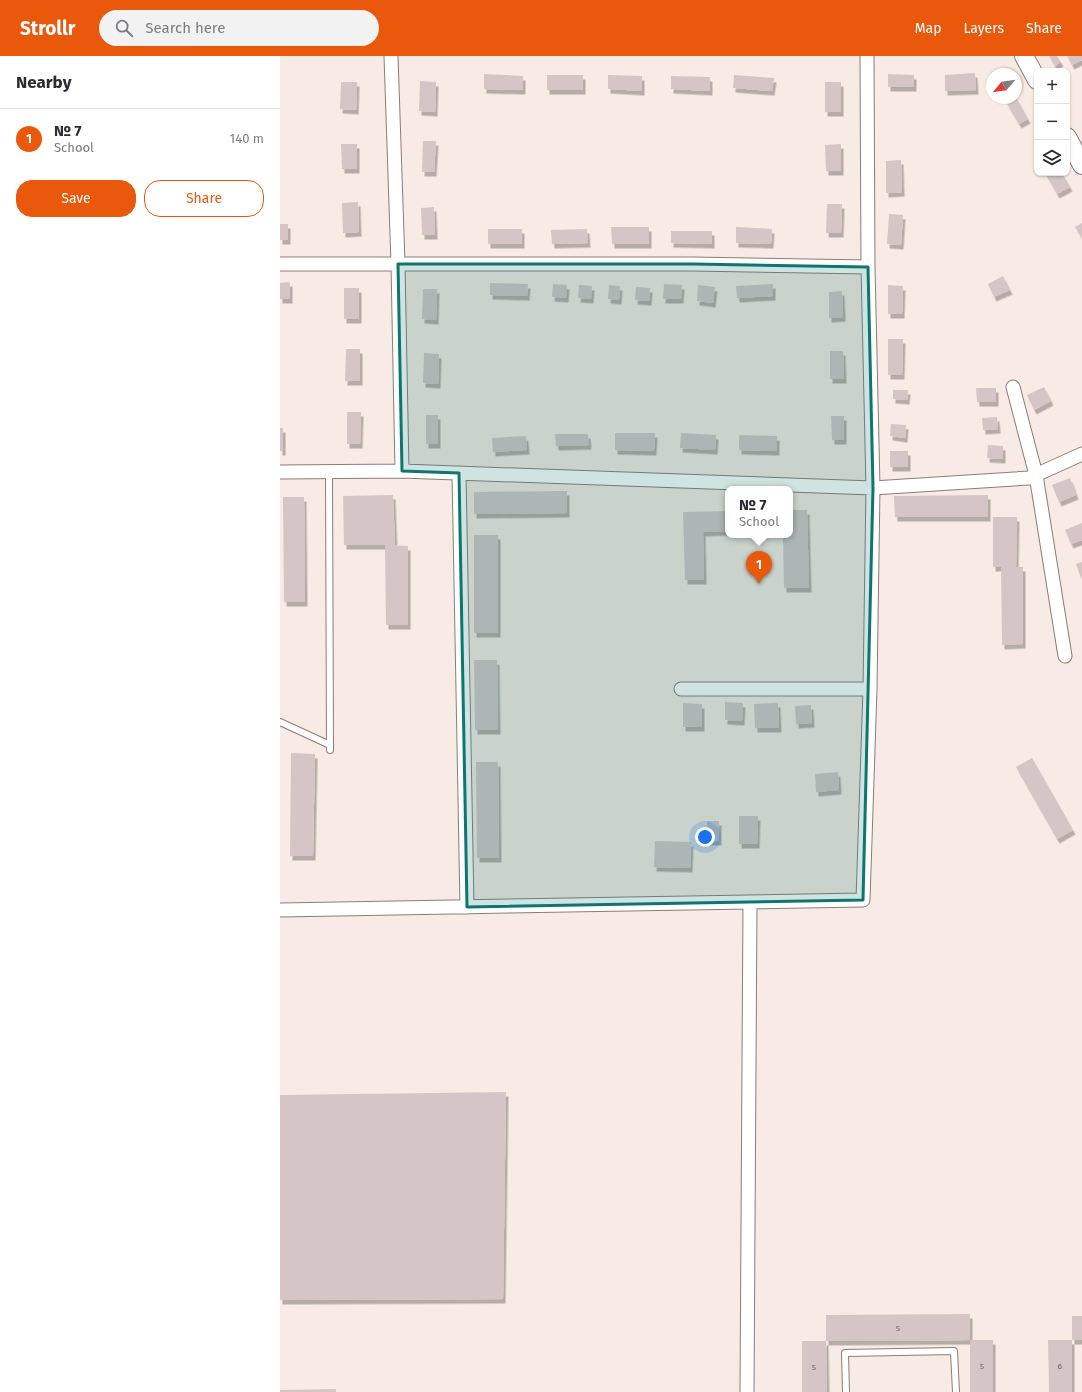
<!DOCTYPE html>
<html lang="en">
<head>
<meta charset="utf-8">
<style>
  body { margin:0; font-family:"Fira Sans",sans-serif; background:#f2f2f3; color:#2b2b33 }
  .controls { position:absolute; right:12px; top:12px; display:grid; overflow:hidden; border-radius:8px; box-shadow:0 1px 3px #0004 }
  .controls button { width:36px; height:36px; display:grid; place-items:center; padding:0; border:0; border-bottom:1px solid #e1e1e2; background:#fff; color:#2b2b33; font:20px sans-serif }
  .compass { position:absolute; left:706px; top:12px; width:36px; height:36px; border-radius:50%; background:#fff; box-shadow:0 1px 3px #0004; rotate:241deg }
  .you { position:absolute; left:425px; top:781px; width:14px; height:14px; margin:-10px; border:3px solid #fff; border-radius:50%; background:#1a73e8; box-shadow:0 0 0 6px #1a73e833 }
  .badge { display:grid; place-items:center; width:26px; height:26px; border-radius:50%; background:#ea580c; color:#fff; font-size:13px; font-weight:700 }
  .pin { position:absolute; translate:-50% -33px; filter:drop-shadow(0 1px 2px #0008) }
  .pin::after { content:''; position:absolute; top:21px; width:14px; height:12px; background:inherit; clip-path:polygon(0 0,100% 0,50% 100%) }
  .popup { position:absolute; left:445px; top:430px; width:68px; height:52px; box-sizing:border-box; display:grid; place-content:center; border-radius:8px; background:#fff; filter:drop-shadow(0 1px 3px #0005); font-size:13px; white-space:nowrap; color:#7c7c81 }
  .popup b { font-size:15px; color:#2b2b33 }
  .popup::after { content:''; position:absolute; left:50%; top:100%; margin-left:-8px; border:8px solid transparent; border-top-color:#fff }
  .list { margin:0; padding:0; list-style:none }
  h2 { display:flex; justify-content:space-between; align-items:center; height:52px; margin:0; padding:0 16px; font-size:17px }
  h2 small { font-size:13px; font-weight:400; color:#7c7c81 }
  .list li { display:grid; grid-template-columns:26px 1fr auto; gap:12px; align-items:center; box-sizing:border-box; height:60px; padding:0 16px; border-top:1px solid #e1e1e2 }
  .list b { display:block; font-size:15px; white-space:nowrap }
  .list p { margin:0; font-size:13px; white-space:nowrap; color:#7c7c81 }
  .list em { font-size:13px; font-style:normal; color:#7c7c81 }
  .actions { display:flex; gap:8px; padding:12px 16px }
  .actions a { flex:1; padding:9px 0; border:1px solid #ea580c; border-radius:16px; text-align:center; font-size:14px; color:#ea580c }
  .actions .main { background:#ea580c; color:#fff }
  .icon { flex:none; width:22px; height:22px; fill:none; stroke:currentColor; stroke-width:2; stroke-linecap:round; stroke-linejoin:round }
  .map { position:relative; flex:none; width:802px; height:1336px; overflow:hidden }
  header { display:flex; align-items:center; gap:24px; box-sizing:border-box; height:56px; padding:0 20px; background:#ea580c; color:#fff }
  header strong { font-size:19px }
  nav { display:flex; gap:22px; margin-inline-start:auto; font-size:14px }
  .search { width:280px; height:36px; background:#f2f2f3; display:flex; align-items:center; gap:10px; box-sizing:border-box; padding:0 14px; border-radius:22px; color:#7c7c81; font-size:15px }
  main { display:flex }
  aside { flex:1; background:#fff }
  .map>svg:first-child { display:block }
  .building { fill:#d5c5c7; filter:url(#shadow) }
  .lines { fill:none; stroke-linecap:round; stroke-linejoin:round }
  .lane-casing { stroke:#8a7d78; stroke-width:8 }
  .street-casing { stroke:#8a7d78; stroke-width:15 }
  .secondary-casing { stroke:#8a7d78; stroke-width:20 }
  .lane { stroke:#fff; stroke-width:6 }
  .street { stroke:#fff; stroke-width:13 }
  .secondary { stroke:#fff; stroke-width:18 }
  .marked { fill:#0f766e; fill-opacity:0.2; stroke:#0f766e; stroke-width:3; stroke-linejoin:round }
  .labels { text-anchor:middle; stroke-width:3; stroke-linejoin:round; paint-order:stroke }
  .number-label { font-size:8px; fill:#615958 }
</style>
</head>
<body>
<header>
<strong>Strollr</strong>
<div class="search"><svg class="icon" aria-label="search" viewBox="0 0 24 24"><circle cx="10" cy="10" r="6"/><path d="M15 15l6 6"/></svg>Search here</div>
<nav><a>Map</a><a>Layers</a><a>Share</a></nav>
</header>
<main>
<aside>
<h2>Nearby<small></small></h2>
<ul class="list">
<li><span class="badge">1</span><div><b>№ 7</b><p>School</p></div><em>140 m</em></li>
</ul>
<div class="actions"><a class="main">Save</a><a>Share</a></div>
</aside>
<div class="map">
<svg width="802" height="1336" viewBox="0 0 802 1336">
  <defs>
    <filter id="shadow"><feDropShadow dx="2.5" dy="4.5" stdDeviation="0" flood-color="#0004"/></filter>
  </defs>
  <rect width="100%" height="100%" fill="#f8eae4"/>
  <path class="building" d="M769 0H777L781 6 775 10Z
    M787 0H802V4L792 9Z
    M695 17 696 34 665 35V19Z
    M204 18 243 20V34L204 33Z
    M608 18 634 19V31H608Z
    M267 19H303V34H267Z
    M328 19 362 20V35L328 33Z
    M454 19 494 22 492 35 453 32Z
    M391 20 430 21V35L391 33Z
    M140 25 156 26 155 56 139 55Z
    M61 26H77L76 54 60 53Z
    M545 26H561V56H545Z
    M737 43 748 63 739 68 727 48Z
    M143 85H156L154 116H142Z
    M61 88H77V113H62Z
    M561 88V115H546L545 89Z
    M621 104 622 136 606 137V105Z
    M765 117H782L790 131 777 138Z
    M78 146 79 176 63 177 62 147Z
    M547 148H562L561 177H546Z
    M154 151 155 179H142L141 152Z
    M609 158 623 159 621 189 607 188Z
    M802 167V182L795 171Z
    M0 168H8V184H0Z
    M331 171H369V188H332Z
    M456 171 492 173 491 188 456 187Z
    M208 173H242V188H208Z
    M307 173 308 187 272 188 271 174Z
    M391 175H432V188L391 187Z
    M723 220 730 234 714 241 708 228Z
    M10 226V243H0V227Z
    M210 227 248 228 247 240 210 239Z
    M273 228 287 229 286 242 272 241Z
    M384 228 402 229 401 243H383Z
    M493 228V240L457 242 456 230Z
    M299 229 312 230 311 243 298 242Z
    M329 229 340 230 339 244 328 243Z
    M418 229 435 231 433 247 417 245Z
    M608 229 623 230 622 258H608Z
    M356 231 370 232 369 245 355 244Z
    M64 232H79V263H64Z
    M143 233H157L156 264 142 263Z
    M562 235 563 261 549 262V236Z
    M608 283H623L622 319H608Z
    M66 293H80V325H65Z
    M550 295H563L564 323H550Z
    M144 297 159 298 158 328 143 327Z
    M764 331 771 345 754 354 747 339Z
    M696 332H716V346H697Z
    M613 334H628L627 344 613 343Z
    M67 356H81L80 388H67Z
    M146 359H158V388H146Z
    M551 360H564V384H552Z
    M717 361 718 373 703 374 702 362Z
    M611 368 626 369 625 382 610 380Z
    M0 372H3V395H0Z
    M335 377H375L374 395 335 394Z
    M401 377 436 379 435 394 400 392Z
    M275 378H308L309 389 276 390Z
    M459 379 497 380V395L459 394Z
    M246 380 247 394 213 396 212 382Z
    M708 389 723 390V403L707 402Z
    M610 395H628V411H610Z
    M790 422 796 439 779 446 772 429Z
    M287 435V457L194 458V436Z
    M113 439 115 489H64L63 440Z
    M708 439V461H615L614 440Z
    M3 441H24L25 546H4Z
    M510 454H527L529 532H504L503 479H510Z
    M448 455V475L423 476 424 524H405L403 456Z
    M713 461H737L736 511H743V588L722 589 721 511H713Z
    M802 467V484L791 488 785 474Z
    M194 479H218V577H194Z
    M105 489 128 490V569H106Z
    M802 506V521L801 522 796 508Z
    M194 604H217L218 674H195Z
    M445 646 463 647 462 665 445 664Z
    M403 647 422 648V671H403Z
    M498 647 499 672H475L474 648Z
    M531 649 532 667 516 668 515 650Z
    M11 697 35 698 33 800H10Z
    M752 702 793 774 777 783 736 711Z
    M196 706H218L219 802H197Z
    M558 716 559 734 536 736 535 718Z
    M459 760H478L477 788H459Z
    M427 765H439V785H427Z
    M375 785 411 786 410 812 374 811Z
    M226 1036 223 1243 0 1244V1039Z
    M690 1258V1284H713V1336H690V1284L546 1285V1259Z
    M792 1260H802V1284H792Z
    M768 1284H792V1336H769Z
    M522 1285H546L547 1336H522Z
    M56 1333V1336H0V1334Z"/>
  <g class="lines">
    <g class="lane-casing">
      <path id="lane" d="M49 416 50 694
        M0 666 50 689
        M566 1336 565 1297 674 1295 676 1336"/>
    </g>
    <g class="street-casing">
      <path id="street" d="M111 0 118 208 122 415
        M587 0 588 211 593 432 749 422 802 398
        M0 208H413L588 211
        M733 331 756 419 785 600
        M0 416 122 415 593 432 590 633 583 844 0 854
        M179 417 187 851
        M401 633H590
        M467 1336 470 846"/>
    </g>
    <g class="secondary-casing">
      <path id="secondary" d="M744 0 757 24
        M787 81 802 109"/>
    </g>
    <use href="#lane" class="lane"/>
    <use href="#street" class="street"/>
    <use href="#secondary" class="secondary"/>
  </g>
  <path class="marked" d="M118 208H413L588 211 593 432 583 844 187 851 179 417 122 415Z"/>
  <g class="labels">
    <g class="number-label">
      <text x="618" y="1275">5</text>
      <text x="702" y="1313">5</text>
      <text x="780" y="1313">6</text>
      <text x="534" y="1314">5</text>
    </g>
  </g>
</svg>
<div class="controls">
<button>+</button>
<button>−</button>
<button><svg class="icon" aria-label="layers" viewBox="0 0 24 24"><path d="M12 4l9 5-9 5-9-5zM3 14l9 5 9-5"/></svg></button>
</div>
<svg class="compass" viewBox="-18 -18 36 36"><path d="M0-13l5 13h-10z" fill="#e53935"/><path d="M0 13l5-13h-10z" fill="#7c7c81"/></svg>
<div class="you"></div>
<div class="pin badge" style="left:479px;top:528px">1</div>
<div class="popup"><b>№ 7</b>School</div>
</div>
</main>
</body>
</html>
